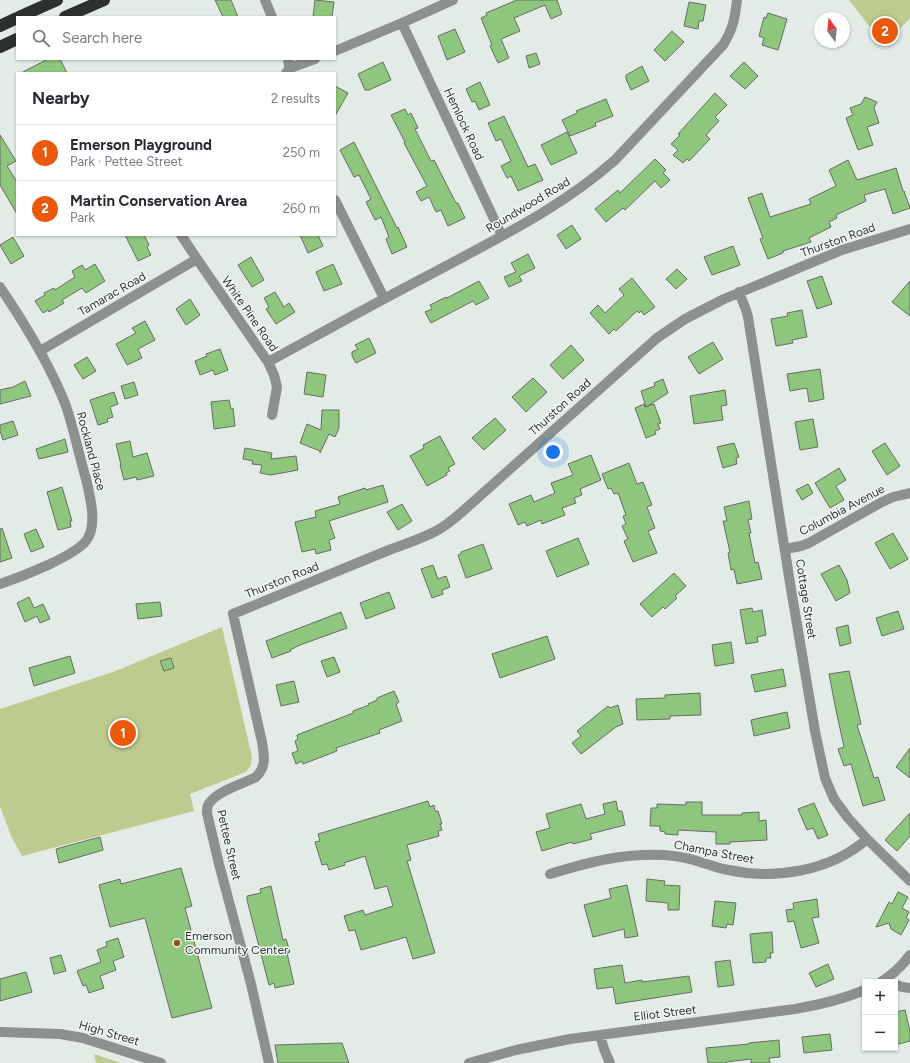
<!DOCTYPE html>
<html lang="en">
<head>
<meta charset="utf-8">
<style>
  body { margin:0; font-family:Figtree,sans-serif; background:#f2f2f3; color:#2b2b33 }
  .controls { position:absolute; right:12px; bottom:12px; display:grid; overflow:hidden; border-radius:0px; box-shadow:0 1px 3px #0004 }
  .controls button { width:36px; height:36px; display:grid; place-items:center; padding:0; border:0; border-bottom:1px solid #e1e1e2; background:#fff; color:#2b2b33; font:20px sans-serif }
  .compass { position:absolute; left:814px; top:12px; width:36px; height:36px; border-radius:50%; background:#fff; box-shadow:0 1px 3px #0004; rotate:345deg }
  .you { position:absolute; left:553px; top:452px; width:14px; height:14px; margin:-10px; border:3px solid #fff; border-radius:50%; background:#1a73e8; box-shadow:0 0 0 6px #1a73e833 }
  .badge { display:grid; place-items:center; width:26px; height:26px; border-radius:50%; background:#ea580c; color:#fff; font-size:13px; font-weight:700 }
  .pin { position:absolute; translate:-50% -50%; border:2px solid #fff; box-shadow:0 1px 4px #0006 }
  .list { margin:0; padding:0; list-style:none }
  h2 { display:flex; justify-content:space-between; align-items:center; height:52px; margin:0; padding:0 16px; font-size:17px }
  h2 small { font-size:13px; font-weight:400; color:#7c7c81 }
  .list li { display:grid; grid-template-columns:26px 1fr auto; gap:12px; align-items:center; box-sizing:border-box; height:56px; padding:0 16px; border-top:1px solid #e1e1e2 }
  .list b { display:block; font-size:15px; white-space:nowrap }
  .list p { margin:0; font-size:13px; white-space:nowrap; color:#7c7c81 }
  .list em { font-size:13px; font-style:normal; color:#7c7c81 }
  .icon { flex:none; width:22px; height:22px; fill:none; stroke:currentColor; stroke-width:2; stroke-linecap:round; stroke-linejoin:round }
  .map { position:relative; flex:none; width:910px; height:1063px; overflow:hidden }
  .search { position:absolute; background:#fff; box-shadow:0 1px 3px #0004; left:16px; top:16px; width:320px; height:44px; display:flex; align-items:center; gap:10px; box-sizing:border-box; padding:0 14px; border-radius:0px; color:#7c7c81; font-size:15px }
  .panel { position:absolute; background:#fff; box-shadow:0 1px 3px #0004; left:16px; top:72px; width:320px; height:164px; border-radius:0px }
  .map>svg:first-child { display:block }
  .green { fill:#bdcb8e }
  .building { fill:#8fc67d; stroke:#676c66 }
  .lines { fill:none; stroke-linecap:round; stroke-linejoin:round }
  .minor { stroke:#8c908f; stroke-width:10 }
  .highway { stroke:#2a312f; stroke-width:12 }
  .poi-dot { fill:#925417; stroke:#f0f8f3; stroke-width:1.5 }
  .labels { text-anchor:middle; stroke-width:3; stroke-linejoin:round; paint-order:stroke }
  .street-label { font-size:12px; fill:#323533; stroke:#f0f8f3 }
  .poi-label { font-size:12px; fill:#323533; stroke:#f0f8f3; text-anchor:start }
</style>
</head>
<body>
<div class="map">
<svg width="910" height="1063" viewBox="0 0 910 1063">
  <rect width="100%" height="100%" fill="#e3ebe6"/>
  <path class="green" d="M849 0H910V18L884 45Z
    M222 627 252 757 251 765 246 772 190 794 194 811 22 856 11 836 0 806V709L113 672Z
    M94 1054 121 1063H96Z"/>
  <path class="building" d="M215 0H231L238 17H223Z
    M315 0 334 2 332 17H313Z
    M517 0H557L562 14 551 19 545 5 514 18 520 31 501 39 509 58 498 63 490 46 492 45 481 18 487 15 486 13Z
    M689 2 706 5 703 21H699L698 29 684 26Z
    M768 13 787 19 778 50 762 45 764 38 759 36 764 17 766 18Z
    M455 29 465 52 447 60 438 36Z
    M672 31 684 42 665 61 654 50Z
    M536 53 540 64 529 68 526 56Z
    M48 59H60L67 73H21Z
    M383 62 391 80 369 90H365L358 74Z
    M744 62 758 76 745 89 730 76Z
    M642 66 649 81 631 90 626 79V75Z
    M480 82 490 105 479 110 475 101 472 102 466 89Z
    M335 86 348 93 335 116Z
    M715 93 727 105 715 117 719 121 706 135 710 139 689 161 687 159 683 163 673 155 678 150 671 144 680 135 678 134Z
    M865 97 877 102 874 108 879 123 867 127 873 145 858 150 846 118 853 115 850 108 861 104Z
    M606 99 613 116 595 123 596 126 570 136 562 120 577 113 576 111Z
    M405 109 408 115 411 113 418 128 415 129 431 161 434 160 456 203H458L465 218 448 226 441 210 436 212 429 197 421 201 416 192 427 186 404 143 405 142 391 115Z
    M504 116 528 167 535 164 543 180 518 191 511 176 507 178 501 166 511 161 501 139 496 141 488 123Z
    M567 132 577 153 551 165 541 145Z
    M0 135 16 161 7 166 17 182V214L0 185Z
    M354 142 397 228 398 227 407 247 392 254 386 239 389 237 381 217 375 220 366 202 371 199 359 175 354 177 340 150Z
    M655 159 666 170 663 173 670 180 661 188 655 181 625 210 623 208 606 222 595 209 618 190 620 193Z
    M848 160 857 180 896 168 903 191H904L910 208 893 214 885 189 864 195 866 201 836 215 837 218 829 222 831 227 809 238 811 242 783 251V253L768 259 760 239 763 238 748 198 762 193 770 217 811 204 809 199 836 186 829 170Z
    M572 225 581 239 566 249 557 235Z
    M125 235H144L149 245 147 247 151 255 138 261Z
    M300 235H318L323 246 308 253Z
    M13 237 24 256 11 264 0 245Z
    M733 246 740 265 712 275 704 257Z
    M528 254 535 268 519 276 522 281 509 287 504 277 516 272 511 263Z
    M251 257 264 280 252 287 238 265Z
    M95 264 105 281 86 293 82 288 62 300 64 303 49 312 48 310 43 313 35 301 45 295 44 293 54 288 55 290 75 277 72 271 82 265 85 270Z
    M333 264 342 284 324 291 316 272Z
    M677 269 687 279 676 289 666 279Z
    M822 276 832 304 817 309 807 281Z
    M632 278 655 307 644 315 641 311 639 313 637 311 616 331 614 329 609 334 590 313 598 305 605 313 624 295 619 289Z
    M479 281 489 298 476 305 473 301 431 323 425 312 432 309 430 305 446 297 447 298Z
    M910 281V316L892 302Z
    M275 292 284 307 289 303 295 312 276 324 266 309 269 307 264 298Z
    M190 299 200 315 186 325 176 309Z
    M802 310 807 337 792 340 793 343 776 346 771 319 788 316 787 313Z
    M145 321 155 340 138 349 142 358 127 365 116 344 136 333 132 328Z
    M369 338 376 353 356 363 352 356V352L358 349 355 345Z
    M713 342 723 359 699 374 688 357Z
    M571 345 584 360 563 379 550 365Z
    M220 349 228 370 215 375 213 370 200 375 195 361 207 356 206 354Z
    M87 357 96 371 83 379 74 365Z
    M820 369 824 399 809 402 807 388 790 391 787 374Z
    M307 372 326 375 323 397 304 394Z
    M533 378 547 392 526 412 512 397Z
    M663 379 668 393 646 407 641 391 655 386 654 383Z
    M25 381 31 396 0 404V390L13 387Z
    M134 382 138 395 125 399 121 386Z
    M725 390 727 405 721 406 723 420 694 424 690 396Z
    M114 392 118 404 110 407 113 417 107 419 108 422 98 425 90 400Z
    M229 400 231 409 233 408 235 426 214 429 211 402Z
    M644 404 645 407 654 404 661 423 658 424 660 429 655 431 656 434 646 438 635 408Z
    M322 410H339V428L335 437 329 434 320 453V451L300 443 307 424 321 430Z
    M495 418 506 430 484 450 472 438Z
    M813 419 818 447 800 450 795 422Z
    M13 421 18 435 3 440 0 431V425Z
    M440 436 455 464 448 468 450 471 446 473 447 475 427 486 410 456 424 448 423 445Z
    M65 439 68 452 39 459 36 449Z
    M130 441 133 457 147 453 154 476 137 480 136 477 124 480 120 465H121L116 444Z
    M734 443 739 457 736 458 737 464 723 468 717 447Z
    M885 443 900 466 887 475 872 451Z
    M245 448 272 453 271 459 296 456 298 470 271 475 260 473 262 465 252 464 253 461 243 459Z
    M591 455 601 480 580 489 582 495 574 498 576 503 562 508 565 515 542 524 541 520 527 526 525 522 518 525 509 504 531 495 534 502 555 493 551 483 573 475 568 464Z
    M629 463 637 484 643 482 652 505 647 507 655 528 648 531 657 553 633 562 624 541 628 539 622 526 626 524 623 516 626 515 618 493 614 494 611 488 608 489 602 474Z
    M839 468 846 480 836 486 844 500 830 508 815 483Z
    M808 484 813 493 802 500 796 490Z
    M383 485 388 502 329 521 335 538 329 540 331 550 316 554 315 549 302 552 295 522 316 517 315 511 340 504 338 497 365 488 366 490Z
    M62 487 72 521H70L71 527 58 530 47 492Z
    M749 501 752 519 748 520 751 533H749L755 563 758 562 762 579 737 584 734 569 731 570 728 553 730 552 723 521H727L724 507Z
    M402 504 412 521 398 530 387 512Z
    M2 528 12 558 0 562V529Z
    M36 529 44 547 31 552 24 534Z
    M893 533 908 559 890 569 875 543Z
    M578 538 589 564 557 577 546 551Z
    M483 544 492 569 466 578 458 555 461 554V552Z
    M433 565 438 579 446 576 450 587 442 590 443 594 432 598 421 569Z
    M839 565 847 580 850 593 836 601 821 574Z
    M674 573 686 586 675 596 677 598 665 609 663 607 652 617 640 604Z
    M389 592 395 608 366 619 360 603Z
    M29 597 34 608 43 604 50 619 40 623 37 616 25 622 17 603Z
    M160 602 162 616 138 619 136 604Z
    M752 608 753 612 762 610 766 635 757 637 758 642 746 644 740 610Z
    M898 611 904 629 882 636 876 618Z
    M341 612 347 628 300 645 290 650 291 651 272 658 266 641Z
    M848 625 851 643 840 646 836 628Z
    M547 636 555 659 500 678 492 654Z
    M731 642 734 663 715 666 712 645Z
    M70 656 75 673 34 686 29 668Z
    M334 657 340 672 327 677 321 661Z
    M171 658 174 668 164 671 160 661Z
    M783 669 786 686 755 692 751 675Z
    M849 671 861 724 857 725 874 778 878 777 885 800 863 806 851 764 844 766 838 749 844 747 836 710 829 674Z
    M294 681 299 702 281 706 276 685Z
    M394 691 399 702 396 704 402 721 379 730 380 733 336 748 337 751 303 764 302 761 296 764 292 753 298 751 295 741 298 739 297 735 353 713V711L369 705 368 704 377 700V698Z
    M700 693 701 715 670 716V719L637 720 636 699 665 698V695Z
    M618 705 623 724 616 727 581 754 572 743 581 736 577 731 608 706 610 708Z
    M787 712 790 728 754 736 751 720Z
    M910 748V778L896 767Z
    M428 801 430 807 434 805 435 811H438L442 824H440L442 830 438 831 439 836 407 845 411 860 407 861 435 953 413 959 406 937 361 950 355 930 349 931 344 916 363 910 365 915 393 906 387 886 375 889 365 856 344 863 345 865 329 870 327 864 322 865 315 842 320 841 318 834Z
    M616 801 618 811H622L625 825 590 834 592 839 573 844 572 842 542 851 536 832 550 828 546 814 581 804 586 819 605 814 603 804Z
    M686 802H702V815H742V813L759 812V821L766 820 767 840 730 842V844H716V832L678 830V835L665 834V832L660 831V826H650L651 808H657V804L686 805Z
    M814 803 828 835 818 839 813 828 807 830 798 809Z
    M910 813V836L897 851 885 840Z
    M100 837 103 850 59 863 56 849Z
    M181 868 192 906 185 908 212 1008 172 1018 145 918 110 927 99 885 120 879 121 884Z
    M647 879 665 881 664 885 680 886 679 910H668V903L646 901Z
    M627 885 638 936 625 938 624 929 593 937 584 905 611 898 609 889Z
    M271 886 283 940 286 939 290 952 287 953 294 984 275 988 274 983 269 985 247 900V896L261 893 260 889Z
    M898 892 908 897 902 908 909 912 906 918 909 920 901 935 891 929 889 923 876 927 889 902 892 904Z
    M817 899 819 917 812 918 819 943 801 948 794 921 788 922 786 910 794 909 793 903Z
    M715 901 736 903 733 925 727 924 726 928 712 926Z
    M772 932 773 953H770L771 958H766V962L753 963 750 934Z
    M118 938 124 957 113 961 116 970 100 976 104 988 89 993 86 985 83 986 77 971 101 962 97 950 107 946 106 942Z
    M61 955 66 971 54 974 50 958Z
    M730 960 734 985 718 987 715 962Z
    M828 964 834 979 816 987 809 973Z
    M622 965 625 983 642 980V982L689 976 692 992 616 1004 613 987 597 989 594 969Z
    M26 972 32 992 0 1001V979Z
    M905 1010 910 1031V1041L895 1045V1012Z
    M830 1034 832 1050 804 1053 802 1037Z
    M779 1040 780 1057 769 1058 770 1063H751V1059L726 1062V1063H708L706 1048 749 1044V1043Z
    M342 1043 349 1063H278L275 1045Z"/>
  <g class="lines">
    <path class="minor" d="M265 0 272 17
      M402 23 502 236
      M335 51 402 23 453 0
      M288 59 290 73
      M286 73 290 68 315 59
      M335 200 384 298
      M181 235 197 259 268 362 274 375 277 387 272 415
      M0 287C25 324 50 364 66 406 74 430 79 455 86 479 90 496 98 526 86 541 73 557 21 577 0 584
      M739 292 746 310 748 317 790 583 815 731 825 778 834 799 848 818 867 839 910 881
      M40 351 197 259
      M268 362C323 332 377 302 433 273 496 239 561 208 615 160L723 45C733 29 735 18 737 0
      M785 549 801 546 809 543 882 502 893 497 910 493
      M550 874C589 862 623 853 664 855 677 856 690 858 703 863 711 865 720 869 729 870 775 880 831 871 867 839
      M881 982C892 975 902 966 910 955
      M895 984 902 987 910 988
      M0 1032 60 1034 83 1038 161 1063
      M600 1035 604 1049 610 1063
      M269 1063 251 984 219 864 207 813C207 808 207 805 211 801 220 790 243 784 256 777 267 766 264 756 262 742L233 614 389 550C405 544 421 539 436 531 446 526 455 518 463 511L657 338 685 319 724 299 842 250 910 229
      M469 1063 516 1050 570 1039 795 1009C819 1005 843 999 865 990"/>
    <path class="highway" d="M19 17 57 0
      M65 17 104 0
      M0 26 17 18
      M0 47 17 39"/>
  </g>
  <circle class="poi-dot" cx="177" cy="943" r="4"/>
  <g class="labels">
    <g class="street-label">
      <text transform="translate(464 124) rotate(65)" y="4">Hemlock Road</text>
      <text transform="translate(528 205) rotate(-31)" y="4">Roundwood Road</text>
      <text transform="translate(838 240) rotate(-20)" y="4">Thurston Road</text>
      <text transform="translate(112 294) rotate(-30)" y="4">Tamarac Road</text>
      <text transform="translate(250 314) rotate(55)" y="4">White Pine Road</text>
      <text transform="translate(560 407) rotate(-42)" y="4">Thurston Road</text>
      <text transform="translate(91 451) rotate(75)" y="4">Rockland Place</text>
      <text transform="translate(842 510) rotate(-28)" y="4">Columbia Avenue</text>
      <text transform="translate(282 580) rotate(-22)" y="4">Thurston Road</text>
      <text transform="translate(806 599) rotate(81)" y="4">Cottage Street</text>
      <text transform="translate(229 845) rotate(77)" y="4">Pettee Street</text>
      <text transform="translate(714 852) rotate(11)" y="4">Champa Street</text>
      <text transform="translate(665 1013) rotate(-7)" y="4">Elliot Street</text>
      <text transform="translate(109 1033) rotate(16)" y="4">High Street</text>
    </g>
    <g class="poi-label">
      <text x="185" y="940">Emerson<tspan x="185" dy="14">Community Center</tspan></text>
    </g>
  </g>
</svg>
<div class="controls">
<button>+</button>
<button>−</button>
</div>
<svg class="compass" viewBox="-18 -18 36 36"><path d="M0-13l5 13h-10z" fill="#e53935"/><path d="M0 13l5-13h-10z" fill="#7c7c81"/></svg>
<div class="you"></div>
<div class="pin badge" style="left:123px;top:733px">1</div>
<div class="pin badge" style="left:885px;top:31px">2</div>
<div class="search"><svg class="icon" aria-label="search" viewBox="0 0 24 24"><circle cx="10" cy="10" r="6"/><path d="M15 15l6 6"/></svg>Search here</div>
<section class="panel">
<h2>Nearby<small>2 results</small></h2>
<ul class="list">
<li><span class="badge">1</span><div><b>Emerson Playground</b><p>Park · Pettee Street</p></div><em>250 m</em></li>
<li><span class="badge">2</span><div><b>Martin Conservation Area</b><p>Park</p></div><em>260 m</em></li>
</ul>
</section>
</div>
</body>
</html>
